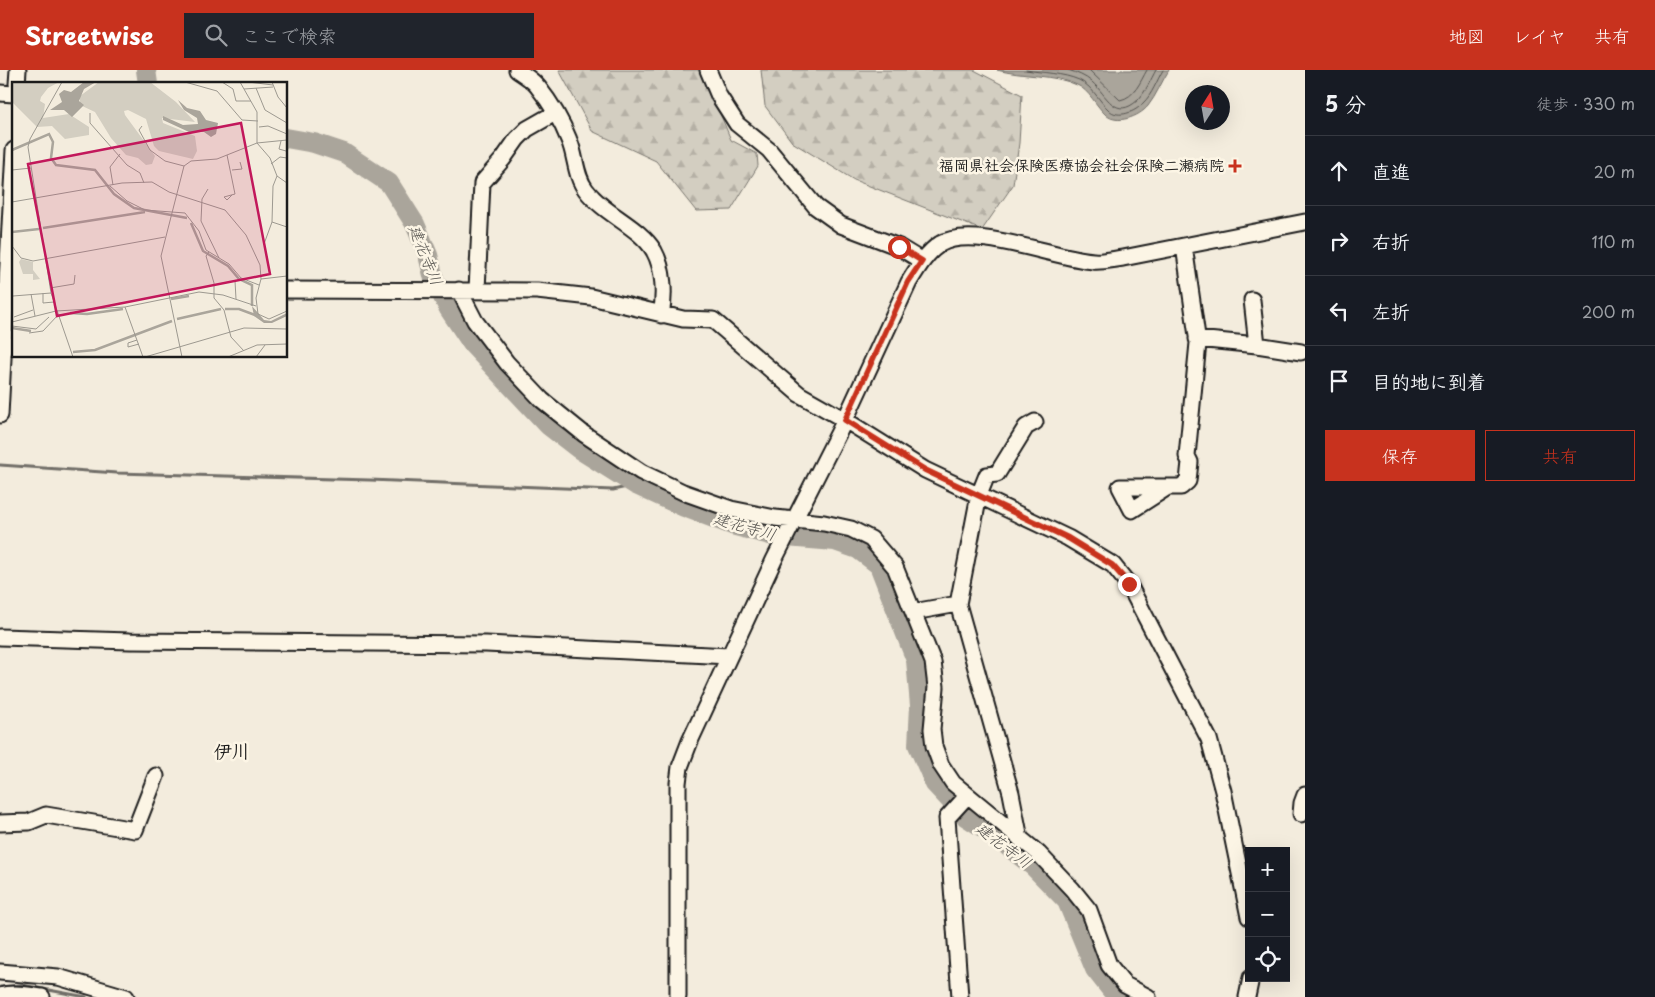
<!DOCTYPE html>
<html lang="ja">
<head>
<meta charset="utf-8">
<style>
  body { margin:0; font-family:"Playpen Sans","Klee One",sans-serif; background:#20242c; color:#f1f3f6 }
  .controls { position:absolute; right:15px; bottom:15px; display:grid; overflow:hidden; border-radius:0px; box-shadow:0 5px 20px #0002 }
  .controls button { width:45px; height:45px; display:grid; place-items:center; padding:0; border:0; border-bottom:1px solid #363941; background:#171b24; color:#f1f3f6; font:25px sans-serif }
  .compass { position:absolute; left:1185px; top:15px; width:45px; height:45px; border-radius:50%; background:#171b24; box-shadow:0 5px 20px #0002; rotate:11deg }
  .stop { position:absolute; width:15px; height:15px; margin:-11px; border:4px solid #c8321e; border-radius:50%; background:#fff }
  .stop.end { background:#c8321e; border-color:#fff; box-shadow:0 1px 5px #0008 }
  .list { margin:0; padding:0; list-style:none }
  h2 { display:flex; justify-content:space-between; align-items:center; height:65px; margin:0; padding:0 20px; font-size:21px }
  h2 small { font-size:16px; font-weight:400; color:#9ea1a6 }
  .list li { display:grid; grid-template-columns:32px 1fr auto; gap:15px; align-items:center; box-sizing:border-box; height:70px; padding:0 20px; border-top:1px solid #363941 }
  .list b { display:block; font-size:19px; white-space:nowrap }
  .list em { font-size:16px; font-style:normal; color:#9ea1a6 }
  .actions { display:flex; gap:10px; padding:15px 20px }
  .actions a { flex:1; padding:11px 0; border:1px solid #c8321e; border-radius:0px; text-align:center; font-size:18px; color:#c8321e }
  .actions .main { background:#c8321e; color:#fff }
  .icon { flex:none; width:28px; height:28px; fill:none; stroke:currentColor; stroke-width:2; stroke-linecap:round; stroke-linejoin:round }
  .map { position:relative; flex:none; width:1305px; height:927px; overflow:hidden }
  header { display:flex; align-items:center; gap:30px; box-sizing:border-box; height:70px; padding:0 25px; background:#c8321e; color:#fff }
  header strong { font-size:24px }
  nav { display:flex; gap:28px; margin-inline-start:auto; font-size:18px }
  .search { width:350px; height:45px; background:#20242c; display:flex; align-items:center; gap:12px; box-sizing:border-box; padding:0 18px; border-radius:0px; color:#9ea1a6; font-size:19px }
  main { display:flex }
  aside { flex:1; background:#171b24 }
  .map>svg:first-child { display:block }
  .forest { fill:url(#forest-firs); stroke:#78756e }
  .water { fill:#aaa59b; stroke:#716e68 }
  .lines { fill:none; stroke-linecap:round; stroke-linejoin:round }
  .shore { stroke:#55534f; stroke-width:1 }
  .stream { stroke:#716e68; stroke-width:3 }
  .river { stroke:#aaa59b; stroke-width:20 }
  .minor-casing { stroke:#1c1c1c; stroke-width:19 }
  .minor { stroke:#fcf5e5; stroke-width:15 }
  .route { stroke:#c8321e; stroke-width:6 }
  .poi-dot { fill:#c8321e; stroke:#fcf5e5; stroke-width:2 }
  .labels { text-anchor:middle; stroke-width:5; stroke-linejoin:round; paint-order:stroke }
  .poi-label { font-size:15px; font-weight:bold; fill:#1c1c1c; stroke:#fcf5e5; text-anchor:end }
  .water-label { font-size:16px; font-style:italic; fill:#55534f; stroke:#fcf5e5 }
  .quarter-label { font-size:18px; font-weight:bold; fill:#1c1c1c; stroke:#fcf5e5 }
  .inset-river { fill:none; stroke:#aaa59b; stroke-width:2.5 }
  .inset-road { fill:none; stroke:#9d9990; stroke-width:1 }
  .view { fill:#c2185b; fill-opacity:0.15; stroke:#c2185b; stroke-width:2.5 }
  .inset-edge { fill:none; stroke:#1c1c1c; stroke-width:2.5 }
</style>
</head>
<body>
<header>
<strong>Streetwise</strong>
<div class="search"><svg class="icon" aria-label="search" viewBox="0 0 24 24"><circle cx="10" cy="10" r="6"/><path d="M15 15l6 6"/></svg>ここで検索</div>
<nav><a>地図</a><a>レイヤ</a><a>共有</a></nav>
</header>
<main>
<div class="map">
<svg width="1305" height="927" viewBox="0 0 1305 927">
  <defs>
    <pattern id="forest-firs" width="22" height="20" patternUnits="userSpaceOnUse" patternTransform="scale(1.25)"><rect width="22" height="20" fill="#d3cec1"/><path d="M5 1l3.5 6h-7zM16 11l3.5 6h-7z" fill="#b5b0a5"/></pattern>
  </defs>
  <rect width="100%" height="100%" fill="#f3ecdd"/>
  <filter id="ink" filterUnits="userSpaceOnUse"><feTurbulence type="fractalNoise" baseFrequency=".02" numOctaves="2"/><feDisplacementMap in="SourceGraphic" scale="10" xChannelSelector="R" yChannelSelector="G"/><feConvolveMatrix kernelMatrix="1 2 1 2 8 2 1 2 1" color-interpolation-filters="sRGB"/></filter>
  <g filter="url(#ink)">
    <path class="forest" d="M559 0H702L731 70 757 84 758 96 731 140 696 141 656 91 592 61Z
      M761 0H974L1022 25 1019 73 1013 115 982 160 854 110 792 72 765 36Z"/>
    <path class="water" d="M997 0H1169C1162 11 1156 26 1148 36 1139 47 1117 55 1106 45 1096 36 1089 20 1077 15 1054 4 1022 7 997 0Z"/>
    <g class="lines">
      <path class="shore" d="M1026 0C1043 3 1063 3 1079 10 1092 16 1099 31 1109 40 1118 49 1136 42 1143 33 1152 25 1157 10 1163 0
        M1068 0C1077 3 1085 6 1092 12 1107 25 1115 51 1138 30 1145 23 1151 9 1156 0
        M1089 0 1120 30C1135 27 1140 12 1147 0"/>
      <path class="stream" d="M0 395 117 403 370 410 613 420 636 415
        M0 917 22 915 86 927"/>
      <path class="river" d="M146 0 148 14
        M286 68 314 73 344 83 389 113 415 154 428 185 434 209 449 239 473 275 548 355 579 379 636 415 684 437 732 455 774 466 835 471 858 479 879 495 916 590 920 636 918 675 935 714 965 746 987 760 1034 797 1067 831 1095 899 1113 922 1120 927"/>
      <g class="minor-casing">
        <path id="minor" d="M517 0C524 5 533 10 538 17 550 32 562 52 569 70 576 86 575 106 586 120 605 145 639 156 654 181 664 199 665 225 661 245
          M708 0 719 26 737 54 769 80 816 137 841 155 899 177 922 191
          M17 14 18 0
          M0 23 14 24
          M286 220 537 221 591 227 683 249 713 250 799 324 845 350 925 400 1068 468 1113 495 1129 515 1209 669 1223 721 1249 847
          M459 220 475 251 507 293 542 330 584 364 641 402 683 422 731 439 775 448 824 453 851 459 871 469 895 497 933 592 936 617 932 659 934 676 941 695 953 713 1038 783 1072 819 1089 840 1109 895 1125 915 1148 927
          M477 220 482 113 503 89 517 69 527 59 555 43
          M1197 269 1257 275 1252 230
          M1257 275 1301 282
          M0 345 14 80
          M1168 417 1132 440 1120 417H1181L1188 411 1190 392 1187 386 1198 273 1184 176
          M913 542 958 534
          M0 567 130 571 486 574 729 586
          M1301 744 1302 733 1305 725
          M0 753 29 752 46 745 135 760 156 706
          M1020 769 1011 723 958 534 979 425 987 405 997 404 1026 357 1035 352
          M0 902 58 907 126 927
          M0 926C13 922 29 925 42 927
          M678 927V713L680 697 690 671 774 490 845 350 909 212C917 199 926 183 940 174 973 154 1054 188 1093 191 1103 192 1114 189 1123 188L1305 152
          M960 927 947 748 967 726
          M1247 927 1251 908"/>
      </g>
      <use href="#minor" class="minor"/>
    </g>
  </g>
  <g class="lines" filter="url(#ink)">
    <path class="route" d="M899 177 922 191 908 212 845 350 925 400 1068 468 1112 495 1129 514"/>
  </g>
  <path class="poi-dot" d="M1232.5 88.5h5v5h5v5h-5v5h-5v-5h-5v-5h5z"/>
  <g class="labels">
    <g class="poi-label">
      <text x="1224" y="101">福岡県社会保険医療協会社会保険二瀬病院</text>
    </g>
    <g class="water-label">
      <text transform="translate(426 185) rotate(68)" y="6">建花寺川</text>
      <text transform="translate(745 456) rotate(16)" y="6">建花寺川</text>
      <text transform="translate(1004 775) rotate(37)" y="6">建花寺川</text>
    </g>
    <g class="quarter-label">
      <text x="232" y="688">伊川</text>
    </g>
  </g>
  <g transform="translate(12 12)">
    <rect width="275" height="275" fill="#f3ecdd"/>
    <path d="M0 0H47L36 6 29 15 28 19 33 22 31 36 57 32 77 45V53L53 57 40 44 25 45 0 20ZM87 0H138L164 20 183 40 150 36 151 41 183 54 185 69 181 77 147 69 142 64 134 37 116 28 112 29 113 33 143 74 140 82 134 83 126 76 114 73 99 56 83 30 68 23V14Z" fill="#d3cec1"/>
    <path d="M9 177 21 180V188L28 197 21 198V192H11L7 180Z" fill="#d3cec1"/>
    <path d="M72 0H84L72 7 67 19 72 23 60 35 52 28H38L50 20 47 12 52 8 59 10ZM166 18 175 26 188 29 194 38 206 41 204 52 199 55 192 50H177L151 38V34L171 43 186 42 185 36 172 28ZM240 224 252 238 259 239 275 231V234L260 241H252L242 234Z" fill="#aaa59b"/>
    <path class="inset-river" d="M0 68 37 52 41 60 39 76 44 83 83 88 102 112 122 126 175 136M179 141 191 169 216 184 227 197 240 203V224M31 146 133 130M0 150 27 147M159 217 177 214M213 227H227L243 233M58 231 75 232 111 227M165 237 209 227M0 246 19 249M61 270 83 268 160 239"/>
    <path class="inset-road" d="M50 0 18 57 16 65 39 211 61 275M173 0 205 9 230 38 246 39M210 0 221 7 224 19H239M228 0 245 30V61L258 76 265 94 275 101M236 0 261 3M260 0 266 15 275 26M244 6 253 28 275 41M232 7 261 5M78 31V41L115 83 128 91 132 101M130 44 127 48 138 68 153 79 172 84M247 45 256 44 275 52M269 59 267 67 274 69M215 73 223 112 212 115 215 118 220 113M259 82 268 75 275 76M0 88 19 86M220 88 230 87 228 80M265 94 261 104 260 140 275 145M101 103 98 85 108 72M98 104 115 119 133 128 173 131 187 149 194 168 217 182 229 196 247 203M196 107 190 117 189 139 207 176M0 120 110 101 140 100 157 110 213 128 234 153 248 183 249 197 244 216 246 232 257 237 275 229M252 162 260 140M0 164 9 176 21 179 153 155M197 170 194 174 202 201V216L212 228 219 255 232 269M249 197 275 194M223 199 224 217M0 206V224M38 206 62 202 63 193M31 211V221L42 220M19 212 23 234M1 214 39 211M113 225 131 275M2 235 21 228M0 240 44 229 113 225 187 210 211 213 244 224M0 244 24 247 37 235M17 251 31 249 46 233 57 232M125 258 116 261V265L127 262M133 275 232 246 275 247M170 275 149 174 172 84 179 79 205 77 245 61 275 58M216 275 245 263 275 262M244 275 253 263"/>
    <path class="view" d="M229 41 258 192 45 234 16 82Z"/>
    <rect width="275" height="275" class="inset-edge"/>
  </g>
</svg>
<div class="controls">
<button>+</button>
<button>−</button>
<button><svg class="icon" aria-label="locate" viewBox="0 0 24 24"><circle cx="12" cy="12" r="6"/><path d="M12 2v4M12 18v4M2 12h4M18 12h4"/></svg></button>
</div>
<svg class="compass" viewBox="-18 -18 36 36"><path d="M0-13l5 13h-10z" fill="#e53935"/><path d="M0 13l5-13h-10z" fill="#9ea1a6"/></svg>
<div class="stop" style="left:899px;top:177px"></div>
<div class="stop end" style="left:1129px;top:514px"></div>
</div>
<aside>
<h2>5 分<small>徒歩 · 330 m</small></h2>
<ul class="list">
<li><svg class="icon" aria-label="ahead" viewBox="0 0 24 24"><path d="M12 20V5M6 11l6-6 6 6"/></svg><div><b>直進</b></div><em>20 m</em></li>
<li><svg class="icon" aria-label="right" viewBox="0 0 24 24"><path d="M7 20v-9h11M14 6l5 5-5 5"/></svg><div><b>右折</b></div><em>110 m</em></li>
<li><svg class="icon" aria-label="left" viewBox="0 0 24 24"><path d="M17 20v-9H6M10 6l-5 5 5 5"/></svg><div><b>左折</b></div><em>200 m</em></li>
<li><svg class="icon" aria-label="arrive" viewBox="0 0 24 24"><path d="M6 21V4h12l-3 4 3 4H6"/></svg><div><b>目的地に到着</b></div></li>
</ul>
<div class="actions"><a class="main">保存</a><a>共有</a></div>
</aside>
</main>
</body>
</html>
